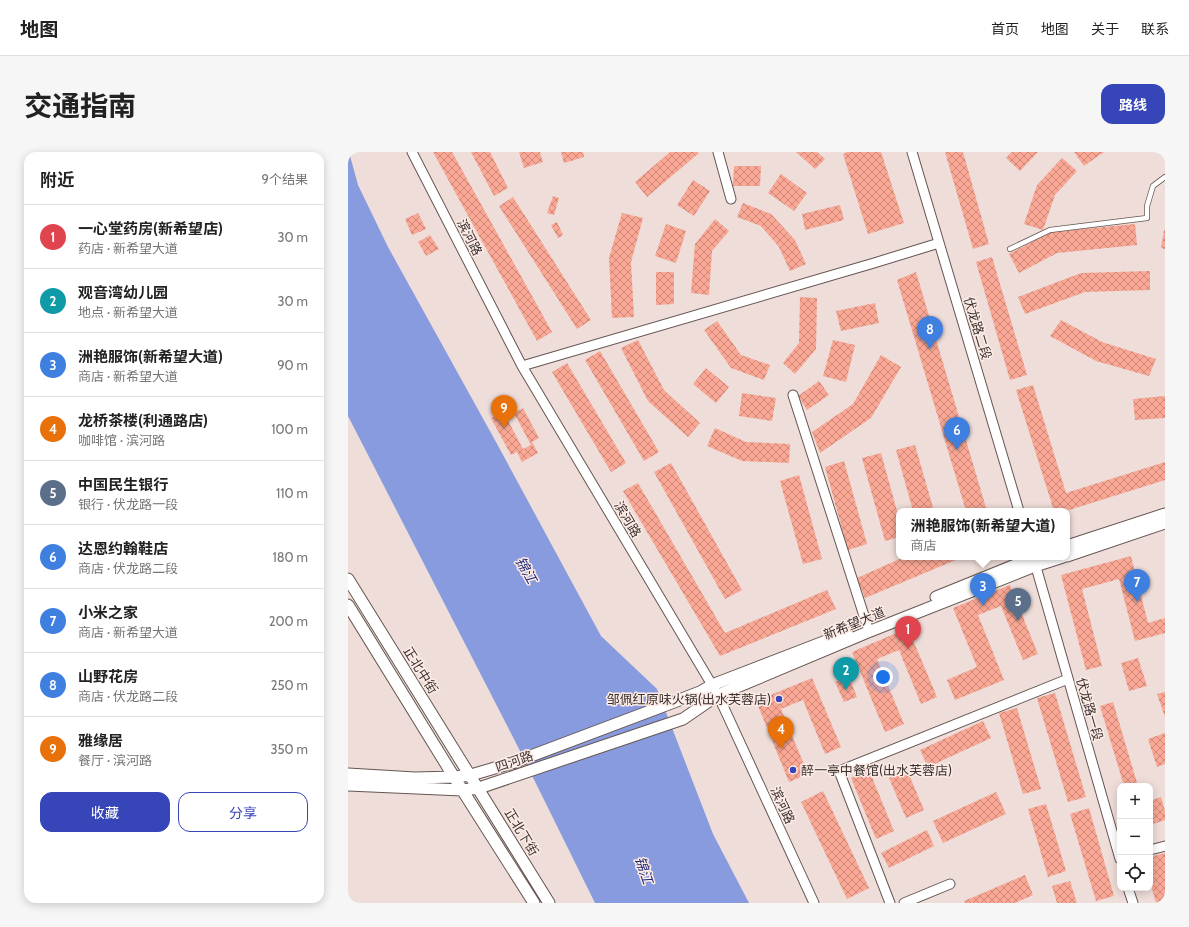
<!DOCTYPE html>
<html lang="zh">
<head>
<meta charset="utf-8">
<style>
  body { margin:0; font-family:Cabin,"Noto Sans SC",sans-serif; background:#f6f6f6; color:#222 }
  .controls { position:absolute; right:12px; bottom:12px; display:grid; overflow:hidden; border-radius:8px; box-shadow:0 2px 10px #0003 }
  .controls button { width:36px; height:36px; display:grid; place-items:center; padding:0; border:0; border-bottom:1px solid #e0e0e0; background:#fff; color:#222; font:20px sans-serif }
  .you { position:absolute; left:535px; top:525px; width:14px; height:14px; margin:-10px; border:3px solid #fff; border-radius:50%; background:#1a73e8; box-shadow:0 0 0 6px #1a73e833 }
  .badge { display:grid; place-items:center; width:26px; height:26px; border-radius:50%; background:#3646b8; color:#fff; font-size:13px; font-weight:700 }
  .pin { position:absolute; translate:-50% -33px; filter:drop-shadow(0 1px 2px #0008) }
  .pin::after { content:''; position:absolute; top:21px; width:14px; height:12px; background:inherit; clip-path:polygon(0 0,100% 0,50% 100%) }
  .popup { position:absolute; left:548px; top:356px; width:174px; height:52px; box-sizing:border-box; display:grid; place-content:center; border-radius:8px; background:#fff; filter:drop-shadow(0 1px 3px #0005); font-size:13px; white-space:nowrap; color:#767676 }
  .popup b { font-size:15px; color:#222 }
  .popup::after { content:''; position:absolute; left:50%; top:100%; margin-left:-8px; border:8px solid transparent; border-top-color:#fff }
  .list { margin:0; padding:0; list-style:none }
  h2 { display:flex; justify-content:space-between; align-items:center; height:52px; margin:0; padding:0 16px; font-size:17px }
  h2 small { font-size:13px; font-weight:400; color:#767676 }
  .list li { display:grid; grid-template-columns:26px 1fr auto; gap:12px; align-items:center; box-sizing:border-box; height:64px; padding:0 16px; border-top:1px solid #e0e0e0 }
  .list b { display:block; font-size:15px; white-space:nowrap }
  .list p { margin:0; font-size:13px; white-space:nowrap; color:#767676 }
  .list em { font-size:13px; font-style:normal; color:#767676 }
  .actions { display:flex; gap:8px; padding:12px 16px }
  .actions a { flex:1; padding:9px 0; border:1px solid #3646b8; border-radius:12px; text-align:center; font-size:14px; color:#3646b8 }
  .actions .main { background:#3646b8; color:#fff }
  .icon { flex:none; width:22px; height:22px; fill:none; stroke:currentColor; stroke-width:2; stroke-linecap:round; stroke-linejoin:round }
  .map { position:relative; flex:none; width:817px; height:751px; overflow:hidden; border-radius:12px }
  header { display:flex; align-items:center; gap:24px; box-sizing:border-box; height:56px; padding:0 20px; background:#fff; border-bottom:1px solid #e0e0e0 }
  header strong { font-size:19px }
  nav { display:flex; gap:22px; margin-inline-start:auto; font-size:14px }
  .intro { display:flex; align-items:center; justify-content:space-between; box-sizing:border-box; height:96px; padding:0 24px }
  h1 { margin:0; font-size:28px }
  .button { padding:10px 18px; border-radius:12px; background:#3646b8; color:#fff; font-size:14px; font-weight:700 }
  main { display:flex; gap:24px; padding:0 24px }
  aside { flex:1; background:#fff; border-radius:12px; box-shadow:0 2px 10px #0003 }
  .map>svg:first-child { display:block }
  .water { fill:#879bde }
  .building { fill:url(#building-cross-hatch) }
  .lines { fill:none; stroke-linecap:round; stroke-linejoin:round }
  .service-casing { stroke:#655652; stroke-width:6 }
  .minor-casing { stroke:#655652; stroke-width:11 }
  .tertiary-casing { stroke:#655652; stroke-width:13 }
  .service { stroke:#fff; stroke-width:4.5 }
  .minor { stroke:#fff; stroke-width:9 }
  .tertiary { stroke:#fff; stroke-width:11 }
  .poi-dot { fill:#3646b8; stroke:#fdebe6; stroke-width:1.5 }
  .labels { text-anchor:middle; stroke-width:3; stroke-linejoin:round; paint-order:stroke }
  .street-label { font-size:13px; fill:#3a3331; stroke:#fdebe6 }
  .poi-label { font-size:13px; fill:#3a3331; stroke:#fdebe6; text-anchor:end }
  .water-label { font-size:14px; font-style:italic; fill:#202b78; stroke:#fdebe6 }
</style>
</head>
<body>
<header>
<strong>地图</strong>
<nav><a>首页</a><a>地图</a><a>关于</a><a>联系</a></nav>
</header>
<div class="intro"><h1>交通指南</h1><a class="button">路线</a></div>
<main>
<aside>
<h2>附近<small>9个结果</small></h2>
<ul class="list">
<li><span class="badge" style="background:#e0444e">1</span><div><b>一心堂药房(新希望店)</b><p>药店 · 新希望大道</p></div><em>30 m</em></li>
<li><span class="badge" style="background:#0f9aa8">2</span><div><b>观音湾幼儿园</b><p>地点 · 新希望大道</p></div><em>30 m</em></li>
<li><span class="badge" style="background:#3f7fe0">3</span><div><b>洲艳服饰(新希望大道)</b><p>商店 · 新希望大道</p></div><em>90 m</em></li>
<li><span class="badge" style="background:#e8710a">4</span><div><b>龙桥茶楼(利通路店)</b><p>咖啡馆 · 滨河路</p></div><em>100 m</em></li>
<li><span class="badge" style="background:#5c6f8a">5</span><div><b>中国民生银行</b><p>银行 · 伏龙路一段</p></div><em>110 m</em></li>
<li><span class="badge" style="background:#3f7fe0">6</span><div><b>达恩约翰鞋店</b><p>商店 · 伏龙路二段</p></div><em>180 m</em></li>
<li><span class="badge" style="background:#3f7fe0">7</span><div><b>小米之家</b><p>商店 · 新希望大道</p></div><em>200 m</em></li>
<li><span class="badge" style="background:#3f7fe0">8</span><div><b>山野花房</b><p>商店 · 伏龙路二段</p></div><em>250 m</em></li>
<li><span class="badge" style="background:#e8710a">9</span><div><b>雅缘居</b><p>餐厅 · 滨河路</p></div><em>350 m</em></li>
</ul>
<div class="actions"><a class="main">收藏</a><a>分享</a></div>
</aside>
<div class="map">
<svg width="817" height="751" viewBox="0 0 817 751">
  <defs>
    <pattern id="building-cross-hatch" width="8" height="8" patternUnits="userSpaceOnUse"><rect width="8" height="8" fill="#faa895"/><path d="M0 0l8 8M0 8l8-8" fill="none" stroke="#cb897a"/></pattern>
  </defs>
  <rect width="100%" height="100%" fill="#efddd9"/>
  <path class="water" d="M0 0H1L10 33 40 95 148 290 253 484 309 537 365 682 401 751H247L167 589 0 264Z"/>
  <path class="building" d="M85 0H104L204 180 189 189Z
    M123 0H142L160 36 146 44Z
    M171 0H192L195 10 176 16Z
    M213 0H235L236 5 216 11Z
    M322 0H349L351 1 299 45 287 30Z
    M448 0H469L477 7 467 17Z
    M499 0H533L556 71 520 82 495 2Z
    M597 0H615L641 92 625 97Z
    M664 0H690L672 19 658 6Z
    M726 0H756L736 14Z
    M714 6 729 19 707 43 695 78 676 72 689 33Z
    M386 14H413L412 34H385Z
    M433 22 459 41 446 59 420 41Z
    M345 28 362 39 346 64 329 53Z
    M205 44 211 46 206 63 199 61Z
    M165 45 243 168 229 177 151 54Z
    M395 51 423 62 447 88 458 112 442 119 431 95 413 74 389 65Z
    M492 53 496 68 457 78 454 62Z
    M70 61 78 77 64 83 57 67Z
    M274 61 295 66 283 110 286 165 264 166 261 106Z
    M367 67 381 79 364 99 361 143 343 141 347 92Z
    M209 70 215 83 210 86 203 73Z
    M318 72 338 79 328 111 307 104Z
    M787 72 789 93 709 101 671 121 661 102 703 80Z
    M816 78H817V97L813 96Z
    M82 83 91 97 78 104 70 90Z
    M644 105 679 223 662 228 628 110Z
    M802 119V138L737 140 677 162 670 145 733 121Z
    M308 120H326V152L308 153Z
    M568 120 639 359H618L549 128Z
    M452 145 469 146 468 197 447 222 435 211 451 191Z
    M527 151 531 171 493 179 488 159Z
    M713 168 754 190 808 207 801 224 748 209 702 184Z
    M369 169 393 203 422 213 416 228 383 216 356 178Z
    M290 188 316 238 352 271 340 285 300 249 273 196Z
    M485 188 507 193 498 230 475 224Z
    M252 199 311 300 296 309 237 208Z
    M533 203 553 215 523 266 472 301 464 280 505 252Z
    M219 211 278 311 263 320 204 220Z
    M358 216 381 235 368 251 345 232Z
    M471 229 481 243 459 258 450 244Z
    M685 233 718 341 817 310V328L718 359H706L668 238Z
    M394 241 428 246 424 269 391 264Z
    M817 244V266L787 268 785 247Z
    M175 256 191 286 184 290 190 301 174 310 169 300 163 303 143 266 155 259 175 297 183 293 166 261Z
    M367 276 398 290 442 292 441 311 394 309 359 294Z
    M567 293 586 359H565L548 298Z
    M533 301 551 366V385L537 389 514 306Z
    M496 309 519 392 500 398 477 315Z
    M323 311 394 438 377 447 306 320Z
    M451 323 474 407 455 412 432 329Z
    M290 331 377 481 479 438 488 457 372 504 275 339Z
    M783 404 800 471 817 466V481L787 489 771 427 734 437 754 514 738 518 713 423Z
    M556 405H615L517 446 509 426Z
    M662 433 690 502 675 508 653 454 630 463 656 528 607 548 599 528 629 515 605 456Z
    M560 476 589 545 573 552 551 498 529 507 556 572 537 580 504 500Z
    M790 506 799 534 781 539 773 511Z
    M501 525 509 545 496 550 487 530Z
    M464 526 493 595 477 602 455 548 433 557 460 622 441 630 408 549Z
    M817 540V565L809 542Z
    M707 541 738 645 720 650 689 546Z
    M765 550 790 634H776L752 554Z
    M669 556 693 637 675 642 651 561Z
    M635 569 643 586 580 615 572 598Z
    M817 581V612L809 615 800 587Z
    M521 618 546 679 528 687 503 626Z
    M559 618 576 658 558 666 541 626Z
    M475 639 521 736 499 747 453 650Z
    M648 640 658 662 595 691 585 669Z
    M813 645 817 659V668L802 673V649Z
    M698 652 718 719 700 725 680 657Z
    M741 656 766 744 748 749 722 662Z
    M579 678 586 694 541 716 533 701Z
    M817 701V751H808L802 730V705Z
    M677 723 685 743 667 751H617L616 749Z
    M722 729 729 751H709L704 734Z"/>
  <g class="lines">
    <g class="service-casing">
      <path id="service" d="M662 97 702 78 799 66V54L805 34 817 25"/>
    </g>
    <g class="minor-casing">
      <path id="minor" d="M64 0 174 214 370 543 466 751
        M370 0 383 47
        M564 0 671 359
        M174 214 526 111 591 91
        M445 243 519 473
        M686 408 772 707
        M802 698 817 694
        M780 736 785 751
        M542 751 491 619 720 527
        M556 751 602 732"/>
    </g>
    <g class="tertiary-casing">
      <path id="tertiary" d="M719 394 817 362
        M719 404 817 371
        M0 427 201 751
        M588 445 687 405
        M0 453 106 625 186 751
        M0 622 67 626 106 625 123 623 167 610 326 550 352 540 364 533 499 481
        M0 633 114 638 131 636 335 567 370 543 520 480 687 414 715 405"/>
    </g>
    <use href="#service" class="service"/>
    <use href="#minor" class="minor"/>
    <use href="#tertiary" class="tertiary"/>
  </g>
  <g class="poi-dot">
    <circle cx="431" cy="547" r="4"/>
    <circle cx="445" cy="618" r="4"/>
  </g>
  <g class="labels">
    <g class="street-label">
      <text transform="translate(122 85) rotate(63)" y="5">滨河路</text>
      <text transform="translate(630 176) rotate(73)" y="5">伏龙路二段</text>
      <text transform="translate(280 367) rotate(59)" y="5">滨河路</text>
      <text transform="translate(506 471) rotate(-22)" y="5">新希望大道</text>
      <text transform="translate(73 518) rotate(58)" y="5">正北中街</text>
      <text transform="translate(742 557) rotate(74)" y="5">伏龙路一段</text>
      <text transform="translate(166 609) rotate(-19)" y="5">四河路</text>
      <text transform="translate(435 653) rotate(65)" y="5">滨河路</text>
      <text transform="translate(174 680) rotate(59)" y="5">正北下街</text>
    </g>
    <g class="poi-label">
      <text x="423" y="552">邹佩红原味火锅(出水芙蓉店)</text>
      <text x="453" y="623" text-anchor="start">醉一亭中餐馆(出水芙蓉店)</text>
    </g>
    <g class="water-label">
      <text transform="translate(178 418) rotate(60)" y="5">锦江</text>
      <text transform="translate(296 718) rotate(71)" y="5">锦江</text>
    </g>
  </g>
</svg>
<div class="controls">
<button>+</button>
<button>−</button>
<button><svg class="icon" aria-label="locate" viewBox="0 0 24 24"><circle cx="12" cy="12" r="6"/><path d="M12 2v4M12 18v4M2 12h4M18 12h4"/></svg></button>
</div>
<div class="you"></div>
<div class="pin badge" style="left:560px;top:497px;background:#e0444e">1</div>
<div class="pin badge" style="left:498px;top:538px;background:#0f9aa8">2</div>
<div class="pin badge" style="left:635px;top:454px;background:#3f7fe0">3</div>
<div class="popup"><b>洲艳服饰(新希望大道)</b>商店</div>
<div class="pin badge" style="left:433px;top:597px;background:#e8710a">4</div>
<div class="pin badge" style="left:670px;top:469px;background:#5c6f8a">5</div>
<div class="pin badge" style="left:609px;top:298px;background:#3f7fe0">6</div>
<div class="pin badge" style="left:789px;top:450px;background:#3f7fe0">7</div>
<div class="pin badge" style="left:582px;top:197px;background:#3f7fe0">8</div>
<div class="pin badge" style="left:156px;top:276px;background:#e8710a">9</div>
</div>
</main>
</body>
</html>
